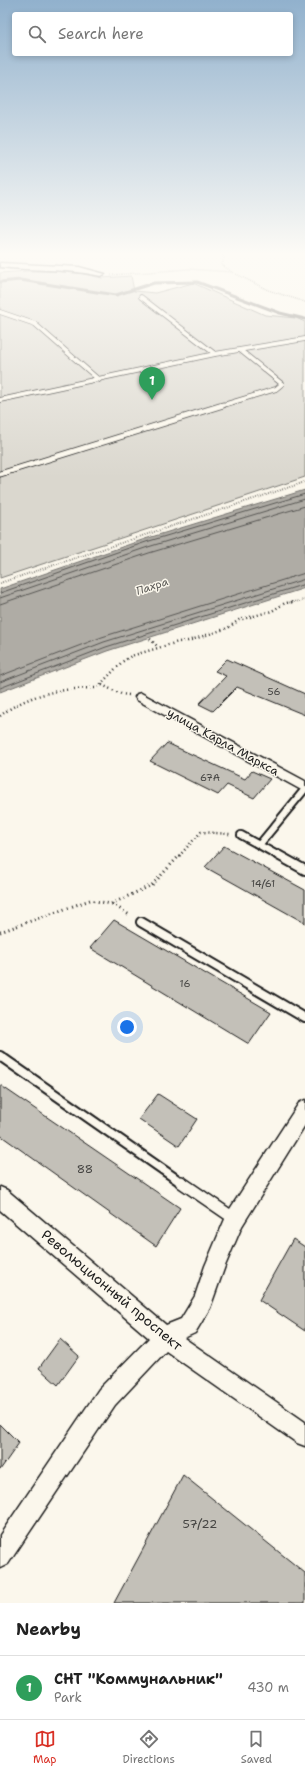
<!DOCTYPE html>
<html lang="en">
<head>
<meta charset="utf-8">
<style>
  body { margin:0; font-family:"Shantell Sans",sans-serif; background:#f6f6f6; color:#222 }
  .you { position:absolute; left:127px; top:1027px; width:14px; height:14px; margin:-10px; border:3px solid #fff; border-radius:50%; background:#1a73e8; box-shadow:0 0 0 6px #1a73e833 }
  .badge { display:grid; place-items:center; width:26px; height:26px; border-radius:50%; background:#d93025; color:#fff; font-size:13px; font-weight:700 }
  .pin { position:absolute; translate:-50% -33px; filter:drop-shadow(0 1px 2px #0008) }
  .pin::after { content:''; position:absolute; top:21px; width:14px; height:12px; background:inherit; clip-path:polygon(0 0,100% 0,50% 100%) }
  .list { margin:0; padding:0; list-style:none }
  h2 { display:flex; justify-content:space-between; align-items:center; height:52px; margin:0; padding:0 16px; font-size:17px }
  h2 small { font-size:13px; font-weight:400; color:#767676 }
  .list li { display:grid; grid-template-columns:26px 1fr auto; gap:12px; align-items:center; box-sizing:border-box; height:64px; padding:0 16px; border-top:1px solid #e0e0e0 }
  .list b { display:block; font-size:15px; white-space:nowrap }
  .list p { margin:0; font-size:13px; white-space:nowrap; color:#767676 }
  .list em { font-size:13px; font-style:normal; color:#767676 }
  .icon { flex:none; width:22px; height:22px; fill:none; stroke:currentColor; stroke-width:2; stroke-linecap:round; stroke-linejoin:round }
  .map { position:relative; flex:none; width:305px; height:1603px; overflow:hidden }
  .search { position:absolute; background:#fff; box-shadow:0 2px 6px #0003; left:12px; right:12px; top:12px; height:44px; display:flex; align-items:center; gap:10px; box-sizing:border-box; padding:0 14px; border-radius:4px; color:#767676; font-size:15px }
  .sheet { height:116px; background:#fff }
  nav { display:flex; justify-content:space-around; align-items:center; box-sizing:border-box; height:56px; border-top:1px solid #e0e0e0; background:#fff; font-size:11px; color:#767676 }
  nav a { display:grid; justify-items:center; gap:2px }
  nav .on { color:#d93025 }
  .map>svg:first-child { display:block }
  .green { fill:#dad7ce; stroke:#7b7a75 }
  .water { fill:#afaca5; stroke:#74726e }
  .lines { fill:none; stroke-linecap:round; stroke-linejoin:round }
  .shore { stroke:#575653; stroke-width:1 }
  .stream { stroke:#74726e; stroke-width:3 }
  .building { fill:#c3c0b8; stroke:#1c1c1c }
  .service-far4-casing { stroke:#1c1c1c; stroke-width:5.5 }
  .service-far3-casing { stroke:#1c1c1c; stroke-width:7 }
  .service-far2-casing { stroke:#1c1c1c; stroke-width:10 }
  .service-far1-casing { stroke:#1c1c1c; stroke-width:12 }
  .service-casing { stroke:#1c1c1c; stroke-width:14 }
  .minor-casing { stroke:#1c1c1c; stroke-width:3 }
  .path-far3 { stroke:#1c1c1c; stroke-width:1.5; stroke-dasharray:0.5 1.5; stroke-linecap:butt }
  .path-far2 { stroke:#1c1c1c; stroke-width:2; stroke-dasharray:0.5 2; stroke-linecap:butt }
  .path-far1 { stroke:#1c1c1c; stroke-width:2.5; stroke-dasharray:1 3; stroke-linecap:butt }
  .path { stroke:#1c1c1c; stroke-width:3; stroke-dasharray:1 3.5; stroke-linecap:butt }
  .service-far4 { stroke:#fbf7ec; stroke-width:4 }
  .service-far3 { stroke:#fbf7ec; stroke-width:5 }
  .service-far2 { stroke:#fbf7ec; stroke-width:6 }
  .service-far1 { stroke:#fbf7ec; stroke-width:8 }
  .service { stroke:#fbf7ec; stroke-width:11 }
  .minor { fill:#fbf7ec; fill-rule:evenodd }
  .labels { text-anchor:middle; stroke-width:3; stroke-linejoin:round; paint-order:stroke }
  .number-label { font-size:10px; fill:#464543 }
  .far-water-label { font-size:11px; font-style:italic; fill:#575653; stroke:#fbf7ec }
  .street-label { font-size:12px; fill:#1c1c1c; stroke:#fbf7ec }
  .near-number-label { font-size:12px; fill:#464543 }
  .near-street-label { font-size:14px; fill:#1c1c1c; stroke:#fbf7ec }
</style>
</head>
<body>
<div class="map">
<svg width="305" height="1603" viewBox="0 0 305 1603">
  <rect width="100%" height="100%" fill="#fbf7ec"/>
  <filter id="ink" filterUnits="userSpaceOnUse"><feTurbulence type="fractalNoise" baseFrequency=".025" numOctaves="2"/><feDisplacementMap in="SourceGraphic" scale="8" xChannelSelector="R" yChannelSelector="G"/><feConvolveMatrix kernelMatrix="1 2 1 2 8 2 1 2 1" color-interpolation-filters="sRGB"/></filter>
  <g filter="url(#ink)">
    <path class="green" d="M28 271 74 272 102 278 131 276 134 291 155 293 193 283 265 315 296 318 305 322V477L0 578V273Z"/>
    <path class="water" d="M305 490V588L107 651 0 692V589L145 539Z"/>
    <g class="lines">
      <path class="shore" d="M0 593 146 542 305 494
        M0 598 148 547 305 499
        M0 604 149 553 305 506
        M0 676 102 637 305 573
        M0 682 104 642 305 579
        M0 688 106 647 305 584"/>
      <path class="stream" d="M0 282 20 280 116 295 154 283 197 282 280 313 305 319"/>
    </g>
    <path class="building" d="M227 659 305 694V715L237 687 213 711 199 704 226 676 215 671Z
      M167 743 245 779 252 771 270 779 254 798 227 785 218 795 150 761Z
      M224 846 305 890V923L205 867Z
      M114 920 271 1012 249 1044 90 948Z
      M0 1085 180 1208 156 1246 0 1135Z
      M158 1094 197 1119 179 1146 139 1119Z
      M293 1239 305 1247V1331L259 1300Z
      M60 1339 79 1356 58 1385 39 1368Z
      M0 1424 19 1443 0 1470Z
      M183 1475 305 1573V1603H114Z"/>
    <g class="lines">
      <g class="service-far4-casing">
        <path id="service-far4" d="M141 297 215 354
          M0 312 35 324 99 380
          M0 400 215 354 305 339
          M220 406 276 389 282 384 240 350"/>
      </g>
      <g class="service-far3-casing">
        <path id="service-far3" d="M0 474 223 405"/>
      </g>
      <g class="service-far2-casing">
        <path id="service-far2" d="M241 835 279 856
          M259 845 305 789"/>
      </g>
      <g class="service-far1-casing">
        <path id="service-far1" d="M278 855 305 870
          M141 922 305 1018
          M0 1056 182 1183"/>
      </g>
      <g class="service-casing">
        <path id="service" d="M181 1182 235 1219"/>
      </g>
      <g class="minor-casing">
        <path id="minor" d="M0 263 79 267 105 274 101 276C67 268 34 271 0 267Z
          M141 693 305 781V792L137 700 135 697 137 694Z
          M305 1100V1125L242 1226 225 1266 210 1308 195 1333 184 1338 305 1422V1446L297 1443 166 1351 115 1405 8 1564 0 1568V1535L99 1389 149 1338 0 1210V1187L7 1190 166 1325 181 1319 195 1296 205 1266 228 1212 299 1103Z"/>
      </g>
      <path class="path-far3" d="M221 253 224 258 222 265 232 272
        M111 275 188 269 232 272 268 290 305 302"/>
      <path class="path-far2" d="M0 583 305 482
        M287 603 305 600"/>
      <path class="path-far1" d="M150 639 158 647
        M102 685 121 694 129 695
        M0 716C27 694 62 688 97 688L122 662 131 656 178 642 188 641 228 628 239 620 272 611 285 603 293 602
        M179 856 201 832 230 834"/>
      <path class="path" d="M112 904 131 916
        M0 932 90 900 111 904 152 885 180 855"/>
      <use href="#service-far4" class="service-far4"/>
      <use href="#service-far3" class="service-far3"/>
      <use href="#service-far2" class="service-far2"/>
      <use href="#service-far1" class="service-far1"/>
      <use href="#service" class="service"/>
      <use href="#minor" class="minor"/>
    </g>
  </g>
  <linearGradient id="sky" x2="0" y2="1"><stop stop-color="#91b1cd"/><stop offset="0.53" stop-color="#fdfbf6"/><stop offset="1" stop-color="#fdfbf6" stop-opacity="0"/></linearGradient>
  <rect width="305" height="478" fill="url(#sky)"/>
  <g class="labels">
    <g class="number-label">
      <text x="274" y="695">56</text>
      <text x="210" y="781">67А</text>
      <text x="263" y="887">14/61</text>
      <text x="185" y="987">16</text>
    </g>
    <g class="far-water-label">
      <text transform="translate(152 586) rotate(-18)" y="4">Пахра</text>
    </g>
    <g class="street-label">
      <text transform="translate(223 742) rotate(29)" y="4">улица Карла Маркса</text>
    </g>
    <g class="near-number-label">
      <text x="85" y="1173">88</text>
      <text x="200" y="1528">57/22</text>
    </g>
    <g class="near-street-label">
      <text transform="translate(112 1290) rotate(40)" y="5">Революционный проспект</text>
    </g>
  </g>
</svg>
<div class="you"></div>
<div class="pin badge" style="left:152px;top:400px;background:#2e9e5b">1</div>
<div class="search"><svg class="icon" aria-label="search" viewBox="0 0 24 24"><circle cx="10" cy="10" r="6"/><path d="M15 15l6 6"/></svg>Search here</div>
</div>
<section class="sheet">
<h2>Nearby<small></small></h2>
<ul class="list">
<li><span class="badge" style="background:#2e9e5b">1</span><div><b>СНТ &quot;Коммунальник&quot;</b><p>Park</p></div><em>430 m</em></li>
</ul>
</section>
<nav>
<a class="on"><svg class="icon" aria-label="map" viewBox="0 0 24 24"><path d="M3 6l6-2 6 2 6-2v14l-6 2-6-2-6 2zM9 4v14M15 6v14"/></svg>Map</a>
<a><svg class="icon" aria-label="directions" viewBox="0 0 24 24"><path d="M12 3l9 9-9 9-9-9zM9 14v-3h6M13 9l2 2-2 2"/></svg>Directions</a>
<a><svg class="icon" aria-label="saved" viewBox="0 0 24 24"><path d="M7 4h10v16l-5-4-5 4z"/></svg>Saved</a>
</nav>
</body>
</html>
